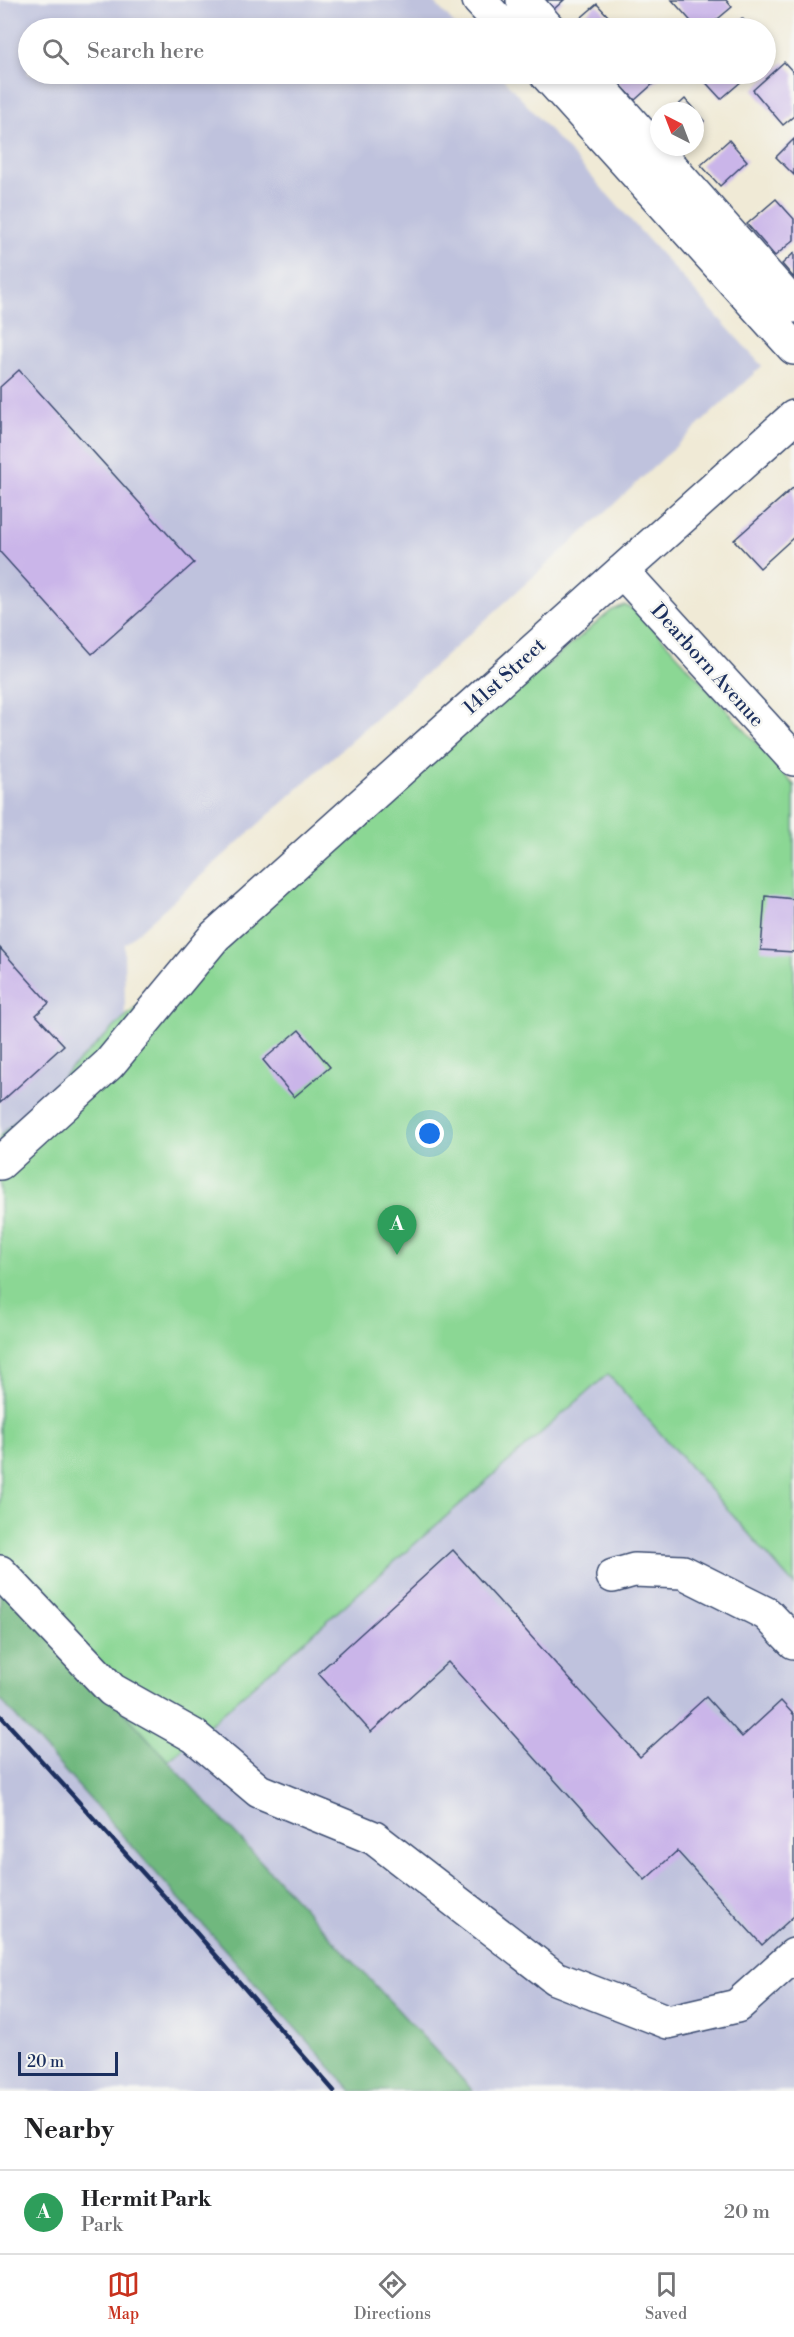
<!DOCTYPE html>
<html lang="en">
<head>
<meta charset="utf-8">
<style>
  body { margin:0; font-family:"Libre Bodoni",serif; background:#f2f2f2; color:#202124 }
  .compass { position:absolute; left:650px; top:102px; width:54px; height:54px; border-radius:50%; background:#fff; box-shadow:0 3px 9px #0003; rotate:318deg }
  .scale { position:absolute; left:18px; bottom:15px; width:100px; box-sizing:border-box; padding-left:6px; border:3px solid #1b2f5e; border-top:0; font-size:16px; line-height:21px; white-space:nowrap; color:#1b2f5e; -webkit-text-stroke:4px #f6f6f2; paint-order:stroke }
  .you { position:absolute; left:430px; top:1134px; width:21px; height:21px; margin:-15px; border:4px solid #fff; border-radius:50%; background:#1a73e8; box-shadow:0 0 0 9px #1a73e833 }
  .badge { display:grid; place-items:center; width:39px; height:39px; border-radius:50%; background:#c8321e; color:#fff; font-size:20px; font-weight:700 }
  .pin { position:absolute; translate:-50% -50px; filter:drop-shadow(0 2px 3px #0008) }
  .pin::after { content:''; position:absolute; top:32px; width:21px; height:18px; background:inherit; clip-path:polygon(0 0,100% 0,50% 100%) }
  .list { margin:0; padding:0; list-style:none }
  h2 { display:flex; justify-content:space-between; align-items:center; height:78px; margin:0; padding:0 24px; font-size:26px }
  h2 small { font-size:20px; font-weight:400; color:#757577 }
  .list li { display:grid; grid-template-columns:39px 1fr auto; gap:18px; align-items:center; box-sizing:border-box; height:84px; padding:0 24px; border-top:2px solid #e0e0e0 }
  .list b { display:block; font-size:22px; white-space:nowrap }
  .list p { margin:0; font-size:20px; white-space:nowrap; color:#757577 }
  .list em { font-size:20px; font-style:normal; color:#757577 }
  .icon { flex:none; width:33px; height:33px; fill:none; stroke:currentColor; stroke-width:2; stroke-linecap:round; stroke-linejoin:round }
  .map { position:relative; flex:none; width:794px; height:2091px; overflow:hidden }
  .search { position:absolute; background:#fff; box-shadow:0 3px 9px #0003; left:18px; right:18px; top:18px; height:66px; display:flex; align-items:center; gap:15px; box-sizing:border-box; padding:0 21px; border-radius:33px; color:#757577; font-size:22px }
  .sheet { height:162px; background:#fff }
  nav { display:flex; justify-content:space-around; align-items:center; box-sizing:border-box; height:84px; border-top:2px solid #e0e0e0; background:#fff; font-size:16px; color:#757577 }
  nav a { display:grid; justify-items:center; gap:3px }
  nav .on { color:#c8321e }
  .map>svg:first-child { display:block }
  .industrial { fill:#bfc2dd }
  .green { fill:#8bd794; stroke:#538379; stroke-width:1.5 }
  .forest { fill:#70b87e; stroke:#46746e; stroke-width:1.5 }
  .building { fill:#cab5e9 }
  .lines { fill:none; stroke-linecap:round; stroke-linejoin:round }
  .minor-casing { stroke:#3b4b70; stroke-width:36 }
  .minor { stroke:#fff; stroke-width:33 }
  .rail { stroke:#1b2f5e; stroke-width:4.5 }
  .labels { text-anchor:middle; stroke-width:5; stroke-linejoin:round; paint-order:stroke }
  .street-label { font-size:20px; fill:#1b2f5e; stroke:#f6f6f2 }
</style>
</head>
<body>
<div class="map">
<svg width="794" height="2091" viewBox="0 0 794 2091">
  <rect width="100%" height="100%" fill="#f6f6f2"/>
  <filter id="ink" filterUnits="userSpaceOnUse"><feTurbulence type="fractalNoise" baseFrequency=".0167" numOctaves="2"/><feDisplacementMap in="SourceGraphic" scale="12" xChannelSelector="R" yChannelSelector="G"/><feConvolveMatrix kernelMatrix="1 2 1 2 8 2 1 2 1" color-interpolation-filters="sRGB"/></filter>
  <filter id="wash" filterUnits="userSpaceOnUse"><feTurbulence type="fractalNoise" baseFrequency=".008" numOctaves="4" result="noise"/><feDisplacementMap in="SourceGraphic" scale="24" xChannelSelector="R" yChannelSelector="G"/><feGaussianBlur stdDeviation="1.35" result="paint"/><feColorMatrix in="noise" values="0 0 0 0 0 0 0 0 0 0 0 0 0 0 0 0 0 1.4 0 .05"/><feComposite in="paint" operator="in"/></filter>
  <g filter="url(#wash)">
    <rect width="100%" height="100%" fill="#f0ead6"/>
    <path class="industrial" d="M0 0H432L458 28H28V74H499L762 366 612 506 124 945 125 1017 0 1136Z
      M608 1374 794 1585V2091H473L168 1761Z
      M0 1699 352 2091H0Z"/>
    <path class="green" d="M624 605 638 611 794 785V1585L608 1374 168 1761 0 1574V1136L125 1017 611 611Z"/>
    <path class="forest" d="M0 1574 168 1761 473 2091H352L0 1699Z"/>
    <g id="blocks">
      <path class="building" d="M545 0H564L554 9Z
        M672 0H726L732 7 707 28H697Z
        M597 4 619 28H569Z
        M742 18 751 28H730Z
        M766 46 772 54 766 60Z
        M784 62 794 73V116L783 125 753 90Z
        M610 74H664L635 100Z
        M698 74H750L721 99Z
        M685 99 704 121 695 130V111H672Z
        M794 139V175L776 157Z
        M729 140 747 161 720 186 701 165Z
        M776 199 794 219V240L775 256 747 224Z
        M794 253V278L782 264Z
        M19 370 194 563 92 654 0 552V387Z
        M794 487V537L760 568 734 540Z
        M765 896 794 899V952L761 950Z
        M0 948 49 1003 36 1015 64 1045 0 1103Z
        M299 1030 330 1067 294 1097 263 1060Z
        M453 1550 640 1757 706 1697 742 1737 781 1701 794 1715V1916L762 1945 677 1851 645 1880 448 1662 371 1732 318 1673Z"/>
    </g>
  </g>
  <g filter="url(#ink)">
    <use href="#blocks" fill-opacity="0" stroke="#3b4b70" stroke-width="1.5"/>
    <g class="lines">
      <g class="minor-casing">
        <path id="minor" d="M479 0 505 28
          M523 0 548 28
          M546 74 794 348
          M588 74 794 306
          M622 571 794 759
          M0 1163 109 1064 215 936 794 417
          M0 1572 112 1690 194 1736 259 1791 374 1838 555 1978 668 2022 737 2006 794 1955
          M613 1576 634 1570 683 1572 767 1614 794 1642"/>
      </g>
      <use href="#minor" class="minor"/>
      <path class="rail" d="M0 1715 173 1906 334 2091"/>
    </g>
  </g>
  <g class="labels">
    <g class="street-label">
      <text transform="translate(708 665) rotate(48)" y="7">Dearborn Avenue</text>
      <text transform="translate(504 676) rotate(-42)" y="7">141st Street</text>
    </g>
  </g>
</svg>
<svg class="compass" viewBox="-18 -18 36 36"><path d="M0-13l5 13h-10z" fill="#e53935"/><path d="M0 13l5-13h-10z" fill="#757577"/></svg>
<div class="scale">20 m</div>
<div class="you"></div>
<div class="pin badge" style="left:397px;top:1255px;background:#2e9e5b">A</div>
<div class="search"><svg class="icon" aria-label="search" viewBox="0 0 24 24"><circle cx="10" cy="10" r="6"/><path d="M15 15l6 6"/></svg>Search here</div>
</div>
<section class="sheet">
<h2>Nearby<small></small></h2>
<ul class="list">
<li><span class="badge" style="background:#2e9e5b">A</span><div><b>Hermit Park</b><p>Park</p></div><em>20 m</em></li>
</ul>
</section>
<nav>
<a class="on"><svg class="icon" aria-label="map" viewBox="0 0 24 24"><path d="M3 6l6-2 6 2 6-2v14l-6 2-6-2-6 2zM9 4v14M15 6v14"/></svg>Map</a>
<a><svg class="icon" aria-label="directions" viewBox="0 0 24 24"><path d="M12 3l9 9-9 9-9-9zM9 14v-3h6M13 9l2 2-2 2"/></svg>Directions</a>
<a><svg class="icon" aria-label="saved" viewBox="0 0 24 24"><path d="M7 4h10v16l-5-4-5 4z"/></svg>Saved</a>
</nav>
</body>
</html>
